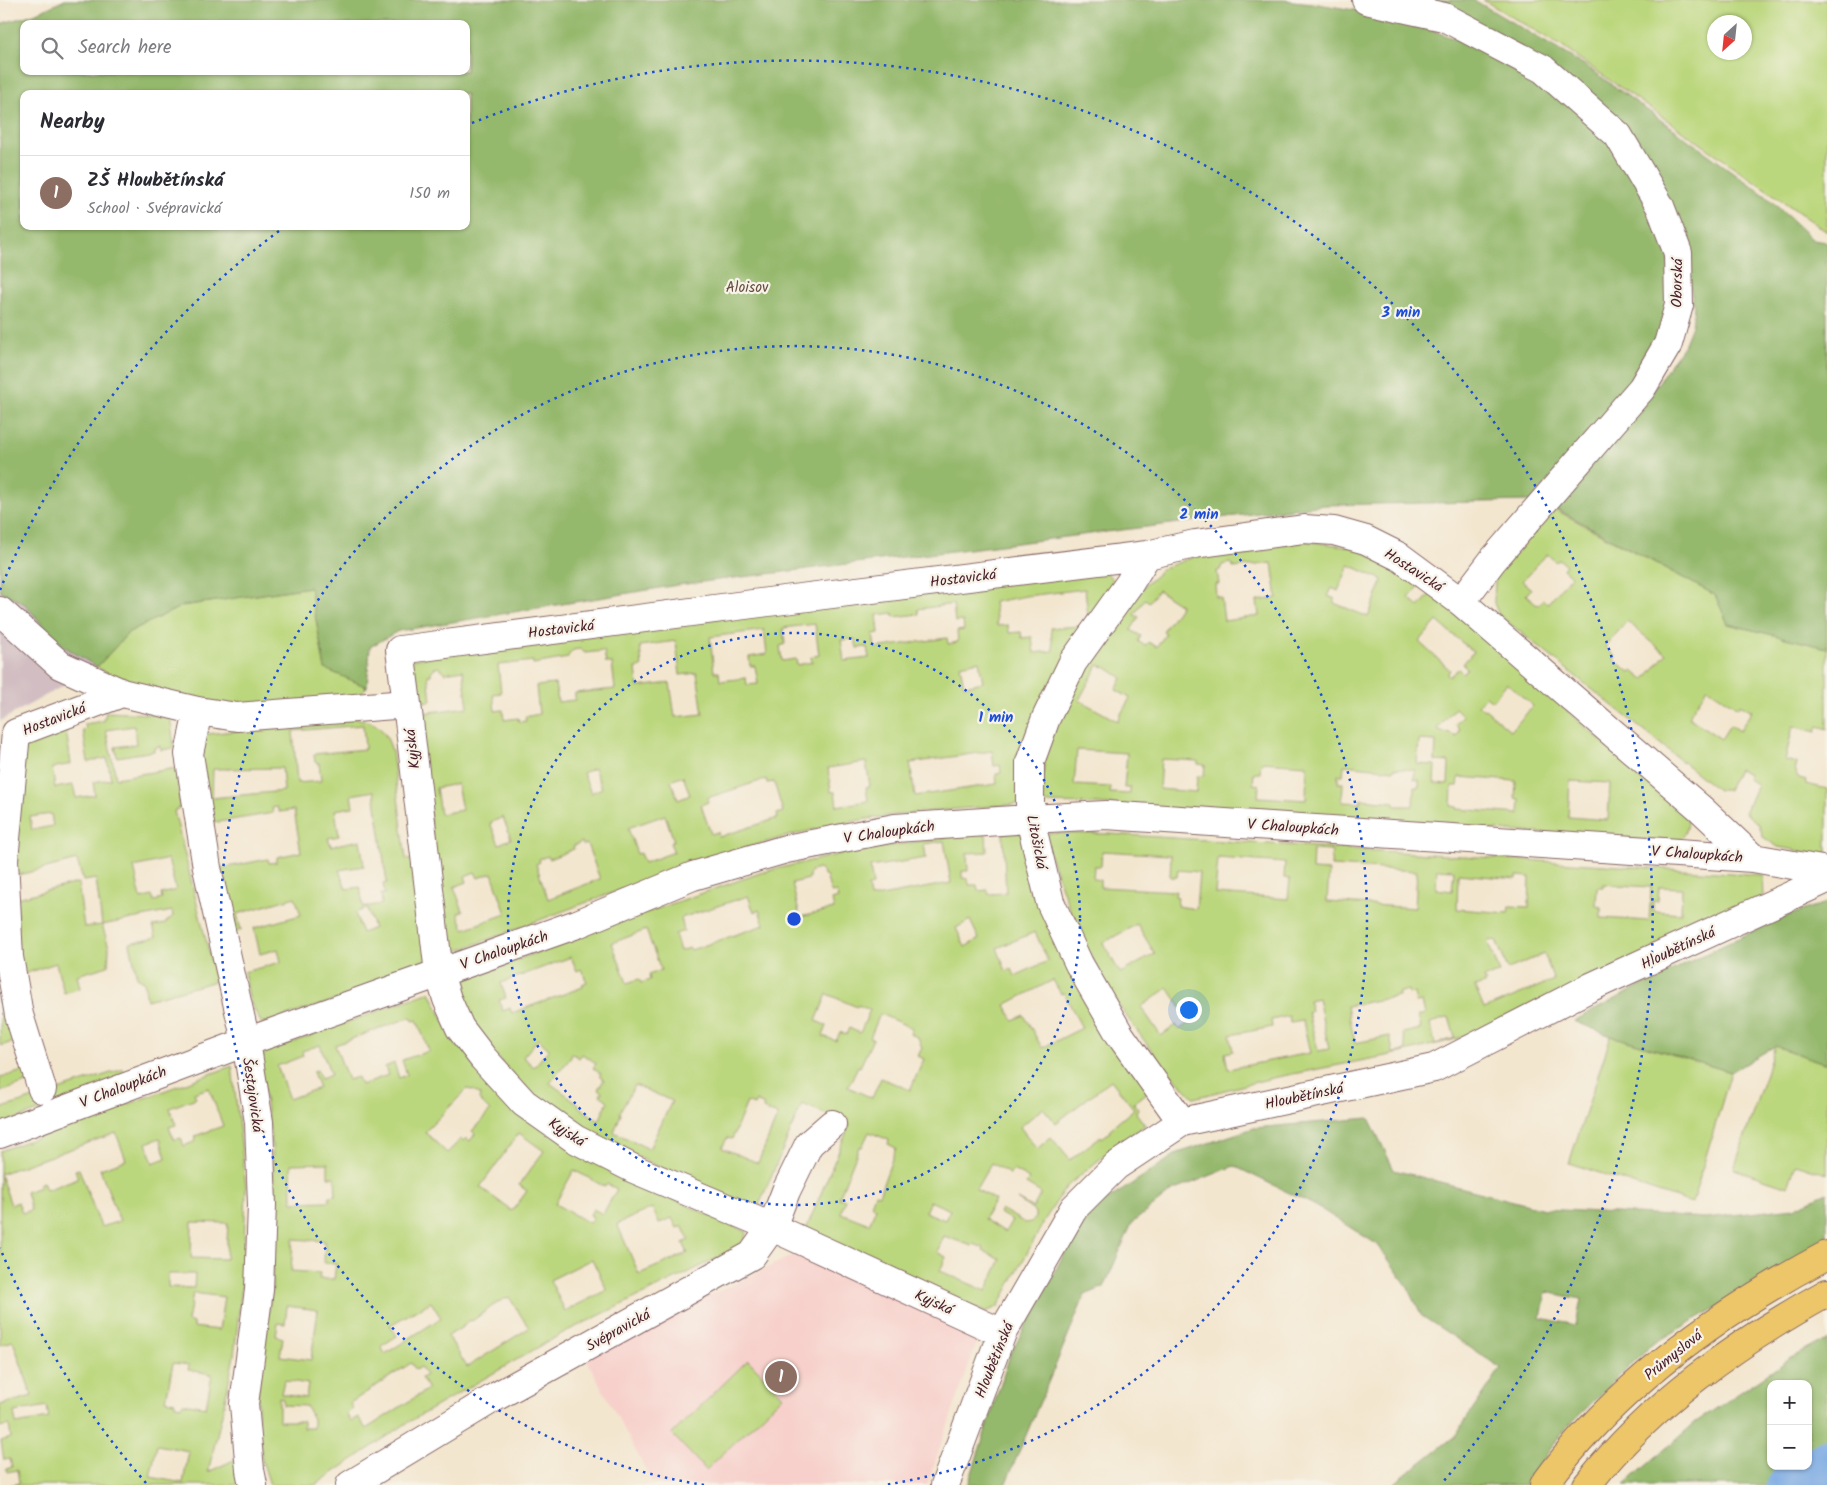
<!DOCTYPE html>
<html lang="en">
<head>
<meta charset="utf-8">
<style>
  body { margin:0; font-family:Kalam,sans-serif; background:#f7f7f7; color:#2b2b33 }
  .controls { position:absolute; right:15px; bottom:15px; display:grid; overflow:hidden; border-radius:10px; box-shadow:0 1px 4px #0004 }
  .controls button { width:45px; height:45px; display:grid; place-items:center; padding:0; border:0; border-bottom:1px solid #e1e1e2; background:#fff; color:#2b2b33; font:25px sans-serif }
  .compass { position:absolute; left:1707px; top:15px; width:45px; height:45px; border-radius:50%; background:#fff; box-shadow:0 1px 4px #0004; rotate:207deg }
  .you { position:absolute; left:1188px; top:1009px; width:18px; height:18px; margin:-12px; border:4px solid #fff; border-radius:50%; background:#1a73e8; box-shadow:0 0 0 8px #1a73e833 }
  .badge { display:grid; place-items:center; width:32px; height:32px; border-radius:50%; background:#d93025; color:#fff; font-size:16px; font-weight:700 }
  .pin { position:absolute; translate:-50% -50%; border:2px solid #fff; box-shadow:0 1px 5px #0006 }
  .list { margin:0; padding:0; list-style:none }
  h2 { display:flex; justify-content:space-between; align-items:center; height:65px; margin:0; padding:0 20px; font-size:21px }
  h2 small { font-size:16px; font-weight:400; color:#7c7c81 }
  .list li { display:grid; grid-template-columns:32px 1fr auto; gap:15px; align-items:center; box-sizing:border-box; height:75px; padding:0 20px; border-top:1px solid #e1e1e2 }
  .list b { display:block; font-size:19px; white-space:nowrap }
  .list p { margin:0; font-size:16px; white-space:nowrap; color:#7c7c81 }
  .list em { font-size:16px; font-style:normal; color:#7c7c81 }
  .icon { flex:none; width:28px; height:28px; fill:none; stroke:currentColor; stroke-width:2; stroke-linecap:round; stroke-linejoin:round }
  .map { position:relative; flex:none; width:1827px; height:1485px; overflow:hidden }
  .search { position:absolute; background:#fff; box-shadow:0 1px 4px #0004; left:20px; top:20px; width:450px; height:55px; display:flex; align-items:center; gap:12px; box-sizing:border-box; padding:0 18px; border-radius:10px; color:#7c7c81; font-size:19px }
  .panel { position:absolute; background:#fff; box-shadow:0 1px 4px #0004; left:20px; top:90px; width:450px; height:140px; border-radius:10px }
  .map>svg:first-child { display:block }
  .built { fill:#f7d0cb }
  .industrial { fill:#d2bec2 }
  .green { fill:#bbd77d; stroke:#827b54; fill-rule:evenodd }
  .forest { fill:#94b86c; stroke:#6f6c4c; fill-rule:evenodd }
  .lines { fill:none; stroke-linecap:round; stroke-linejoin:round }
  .river { stroke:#78a8e3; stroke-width:42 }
  .minor-casing { stroke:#856564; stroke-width:30 }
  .primary-casing { stroke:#856564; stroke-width:30 }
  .minor { stroke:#fff; stroke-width:28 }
  .primary { stroke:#ecc669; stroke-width:28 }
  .ring { fill:none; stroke:#1d4ed8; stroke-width:2.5; stroke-dasharray:2.5 5 }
  .labels { text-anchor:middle; stroke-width:4.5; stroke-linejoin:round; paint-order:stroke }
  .street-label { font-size:15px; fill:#4a1f2b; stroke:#f7f3e8 }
  .park-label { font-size:15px; fill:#664d40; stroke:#f7f3e8 }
  .centre { fill:#1d4ed8; stroke:#f7f3e8; stroke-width:2.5 }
  .ring-label { font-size:15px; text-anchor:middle; font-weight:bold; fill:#1d4ed8; stroke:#f7f3e8; stroke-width:4.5; stroke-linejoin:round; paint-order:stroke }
</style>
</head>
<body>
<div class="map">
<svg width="1827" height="1485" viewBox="0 0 1827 1485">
  <rect width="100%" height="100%" fill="#f7f3e8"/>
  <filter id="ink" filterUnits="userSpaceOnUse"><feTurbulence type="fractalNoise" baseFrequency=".02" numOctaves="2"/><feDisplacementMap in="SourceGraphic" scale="10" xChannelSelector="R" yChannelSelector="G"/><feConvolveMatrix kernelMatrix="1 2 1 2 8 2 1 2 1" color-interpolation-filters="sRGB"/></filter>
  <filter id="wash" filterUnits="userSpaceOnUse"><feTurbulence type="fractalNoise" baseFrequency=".0096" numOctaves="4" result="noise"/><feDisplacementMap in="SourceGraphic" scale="20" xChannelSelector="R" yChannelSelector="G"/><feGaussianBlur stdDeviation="1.12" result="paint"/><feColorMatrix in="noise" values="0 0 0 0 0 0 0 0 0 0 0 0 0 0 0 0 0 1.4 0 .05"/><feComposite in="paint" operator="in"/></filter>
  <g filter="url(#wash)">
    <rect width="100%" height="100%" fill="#f3e6cf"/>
    <path class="built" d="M798 1253 980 1333 927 1485H663L652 1481 584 1355Z"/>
    <path class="industrial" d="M0 591 25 604 45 628 65 647 97 667 0 721Z"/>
    <path class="green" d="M1483 0H1827V232L1561 46ZM1714 22H1744V52H1714Z
      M1554 509 1715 595 1728 624 1827 648V729L1818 726 1816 732 1793 726 1785 760 1797 763 1795 772 1799 778 1807 780 1806 784 1827 789V856L1778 847 1763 837 1759 824 1745 813 1757 784 1747 779 1749 774 1738 769 1728 790H1718L1499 615 1494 603 1495 578ZM1547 554 1556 562 1559 559 1566 565 1563 569 1571 576 1548 603 1543 600 1538 605 1526 595 1531 589 1522 581ZM1627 621 1666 654 1644 680 1633 671 1631 673 1614 660 1616 657 1605 647ZM1707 688 1738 708 1740 704 1752 711 1739 731 1730 725 1721 739 1688 717Z
      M1304 541 1354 547 1422 583 1409 598 1419 607 1432 592 1680 810 1688 820C1687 832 1685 837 1675 842L1097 804 1041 803 1045 754 1054 726 1091 655 1144 586 1164 568 1196 556ZM1230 563 1233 566V568L1272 563 1277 598 1257 601 1259 616 1224 621 1221 597H1216L1215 584H1219L1217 571 1220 570 1222 565ZM1349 565 1383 580 1368 617 1334 603 1335 599 1328 596 1332 588 1338 591ZM1158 590 1181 605 1163 631 1166 633 1157 647 1148 642 1145 646 1138 641 1141 636 1131 630 1139 617 1134 615 1145 599 1149 602ZM1437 621 1473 652 1463 664 1467 668 1463 673 1458 669 1449 677 1447 674 1450 670 1419 642ZM1098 665 1107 668 1122 678 1116 690 1130 698 1117 721 1079 700ZM1507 683 1533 706 1511 731 1485 709 1484 710 1478 705 1486 696 1492 701ZM1455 708 1463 716 1456 724 1460 730 1457 737 1437 729ZM1419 740 1436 741 1435 761 1449 762 1448 784 1434 783 1435 765 1417 764ZM1077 750 1127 753 1124 788H1130V794L1110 793V787L1074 785ZM1161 759 1198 761V764L1205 765 1204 776H1197L1196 792 1159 789ZM1261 762 1307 765 1306 800 1258 797 1259 785 1253 784 1254 773H1260ZM1344 765 1394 770V768L1415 770 1414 779 1419 780V787H1414L1413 806H1395V802L1361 799 1360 803 1342 802 1343 783H1338V775H1343ZM1459 777 1516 781 1515 798 1520 799 1519 814 1457 809V807L1451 806 1452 786H1458ZM1570 781 1610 783 1608 820 1568 817Z
      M1101 567 1117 584 1019 804C950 810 879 813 812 830 688 860 569 910 449 954L408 660ZM1085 589 1088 616 1081 626 1051 628 1053 651 1034 653 1032 637 1022 638 1021 632 1009 633 1008 625 997 626 994 602 1026 596ZM953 604 955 622 963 621 964 630 957 631 958 642 948 644 947 638 875 648 873 634 879 633 877 615 893 613 894 617 919 614 918 609ZM815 624 819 655 811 657 812 662 797 665 796 659 782 661 780 646 785 644 783 628ZM764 630 767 654 749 657 750 666H755L758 684 747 685 746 678 720 681 719 672H714L710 637ZM855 639 857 648 867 647 869 658 844 661 841 640ZM676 641 680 675 697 673 703 714 675 717 670 683 638 687 636 668 642 667 640 646ZM580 649 585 653 604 651 606 663H612L615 689 575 693V700L558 702 555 684 536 686 539 714 525 717 526 721 519 722 518 718 504 720 503 710 495 711 493 694 501 693 498 665 533 661V664L568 658V656L573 650ZM979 661 983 682 964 686 960 665ZM439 667 443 670 444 673 463 670 468 707 423 713 421 702 431 701 428 675H431V672L434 668ZM992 751 994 766 1000 765 1001 773 996 774 997 784 915 796 910 763ZM866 762 870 786 866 787 868 801 837 806 835 792H831L828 768ZM594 768 602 788 591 793 583 773ZM683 776 690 795 678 800 671 781ZM766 779 767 783 774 782 783 812 777 814 778 818 719 837 718 832 711 834 701 805 708 802 707 798ZM457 784 462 810 440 814 436 788ZM665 815 674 841 670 843 674 852 644 863 640 853 637 854 628 828ZM503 817 511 839 499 844 490 823ZM582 842 583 845 587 844 600 879 548 899 536 864 540 862 539 859 548 856 549 859 574 849 573 846ZM475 872 478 878 492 873 506 914 464 929 458 913 463 911 454 887 467 882 465 876Z
      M310 587 325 668 367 687 356 698 225 710 130 686 97 667 129 632 182 606Z
      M106 712 170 715 174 748 161 750 160 746 154 748V751L117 757 115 747 136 744 134 726 106 730 116 778 177 768 180 808 174 811 216 981 147 1000 144 981 137 977 130 943 156 937 153 926 164 924 173 916 172 911 102 925 109 947 108 966 77 975 80 988 64 993 56 963 18 976 17 898 78 883 84 927 102 925 96 879 83 881 77 860 11 877 23 739 62 729 63 733V731L66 730 71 764 52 768 55 788 73 785 76 798 95 795 93 782 111 779 107 758 88 762 83 730 86 729 85 724 104 721ZM51 814 53 826 32 830 30 817ZM168 859 176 890 161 894 162 899 154 901 152 896 141 899 134 867Z
      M353 718C377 721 385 729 392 751L406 859 415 861 428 956 418 973 262 1024 250 1002 244 972 281 962 278 949 260 954 254 928 301 915 295 897 237 914 241 930 235 932 217 869 268 859 269 863 277 862V857L301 852 294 810 279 812 277 807 272 808 273 813 207 824 199 739 207 734ZM363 725 365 749 314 754 315 762 319 763 321 781 297 783 293 731ZM282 768 284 791 212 798 213 769ZM374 791 387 883 383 884 385 894H381L382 904 363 907 360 887 346 889 339 870 364 866 360 840 331 846 328 838 339 836 335 810 353 807 351 795ZM367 908 374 928 362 933 355 913Z
      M1020 832 1153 1088 1134 1103 1138 1108 1136 1113 1145 1125 1111 1150 1066 1187 1047 1216 998 1307 985 1312 804 1234 850 1124 802 1104 756 1212 591 1135 558 1113 522 1084 475 1033 455 987 459 982 591 932 763 872 840 854 947 837 986 834 987 852 967 853 968 871H962V878L968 879 969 885H977L978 891 988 890 989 894 1006 893 1003 833ZM944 841 951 883 870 898 868 886 873 885 870 867 926 858 924 844ZM819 869 823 872 824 875H826L831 893 836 892 838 898 832 900 834 909 800 917 792 883 809 879V875L811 871ZM748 896 754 912 759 910 764 925 691 950 690 948 680 951 675 934 684 931 681 918ZM970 920 979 939 965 947 956 928ZM646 930 661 970 649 975 650 980 641 983 639 979 627 983 612 943ZM1035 932 1048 961 1015 976 1012 969 1006 971 997 948ZM571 957 577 971 581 969 587 982 582 984 583 987 512 1013 510 1008 503 1011 499 1000 506 998 501 983ZM1053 980 1061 994 1064 993 1082 1028 1042 1048 1024 1015 1013 1020 1005 1005ZM827 994 857 1007 858 1005 870 1010 860 1033 849 1028 846 1035 840 1032 836 1041 823 1036 827 1026 816 1021ZM880 1014 912 1028 910 1034 918 1037 922 1048 918 1056 924 1059 910 1090 881 1078 872 1098 848 1087 858 1066 860 1067 873 1039 870 1038ZM538 1039 549 1049 534 1067 523 1057ZM572 1053 579 1058 582 1054 596 1063 593 1068 601 1074 599 1076 604 1080 598 1089 602 1092 600 1095 608 1101 599 1121 578 1106 579 1104 550 1083 572 1056 570 1055ZM1111 1080 1134 1109 1109 1130 1110 1132 1102 1138 1101 1136 1070 1160 1051 1137 1037 1149 1020 1127 1043 1108 1056 1123ZM635 1085 672 1101 649 1149 614 1132 621 1114 620 1112ZM756 1101 764 1105 763 1109 778 1115 758 1163 722 1148 727 1138 732 1139 747 1102 754 1105ZM869 1132 889 1140 888 1144 896 1148 879 1195 875 1194 871 1205 876 1208 869 1224 841 1213 845 1200 839 1198 859 1147H862ZM991 1163 1010 1174 1013 1170 1029 1179 1026 1184 1041 1193 1033 1208 1017 1199 1035 1212V1218L1031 1222 1025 1223 1001 1209 999 1213 1012 1220 1005 1232 984 1219 995 1200 976 1189ZM930 1201 950 1210 945 1220 925 1212ZM944 1236 972 1246 974 1244 984 1248 983 1251 1001 1259 986 1291 940 1271 946 1257 937 1252Z
      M1042 833 1110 834 1763 875 1764 897 1526 1011 1456 1039 1401 1053 1272 1078 1194 1098 1160 1062 1116 1002 1078 932ZM1313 850 1332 851 1331 866 1417 871 1415 908 1327 902 1329 871 1312 870ZM1102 851 1171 855 1170 877H1177L1178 870 1199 872 1196 909 1177 906 1178 897 1175 896 1176 891 1100 887V880L1093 879 1094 866H1101ZM1218 858 1285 863 1284 878 1290 879 1288 899 1215 894ZM1437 869 1454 870 1452 891 1436 889ZM1458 874 1517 879V876L1530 877 1529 907 1509 906 1508 913 1457 909ZM1603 884 1651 887 1649 921 1601 918V907L1596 906 1597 887H1603ZM1659 887 1682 888 1681 913 1653 911V901H1658ZM1137 924 1155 954 1120 973 1103 943ZM1496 940 1508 969 1544 954 1554 980 1484 1009 1475 987 1486 983 1484 978 1500 972 1487 941ZM1168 988 1188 1017 1187 1018 1190 1022 1179 1030 1176 1025 1161 1036 1141 1007ZM1408 990 1409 994 1414 993 1416 1003 1422 1002 1425 1014 1418 1016 1421 1029 1403 1033 1406 1051 1393 1053 1390 1036 1355 1043 1347 1006 1399 996 1398 993ZM1318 998 1329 1049 1318 1051 1308 1012 1311 1011 1309 1000ZM1289 1016 1290 1023 1303 1021 1310 1053 1228 1069 1225 1053 1233 1051 1230 1035 1272 1027 1271 1020ZM1449 1017 1455 1038 1435 1044 1430 1023Z
      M0 970 19 1040 0 1046Z
      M430 992 452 1038 628 1179 747 1232 741 1247 563 1333 407 1423 315 1485H270L262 1460 258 1426V1391L272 1286 275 1221 272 1146 260 1062 266 1052ZM411 1017 413 1021 417 1020 429 1051 402 1060 407 1075 399 1078 394 1063 385 1067 388 1075 361 1085 358 1077 348 1080 335 1045ZM320 1045 331 1075 321 1079 317 1070 313 1072 319 1088 289 1099 277 1066 303 1056 302 1051ZM467 1089 473 1090 480 1095 479 1100 490 1111 472 1131 475 1134 470 1141 466 1138 463 1141 461 1139 447 1153 425 1132ZM519 1133 544 1151 519 1185 527 1191 512 1211 480 1187ZM328 1163V1177H335L336 1195 329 1196V1201L292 1202 291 1164ZM574 1170 605 1187 607 1184 617 1189 603 1214 593 1209 590 1215 593 1217 589 1223 555 1204ZM652 1208 659 1223 672 1218 677 1228 682 1226 689 1240 683 1243 688 1253 639 1274 617 1224ZM293 1239 325 1241 324 1263 336 1264 334 1279H319L320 1273 291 1271ZM592 1259 607 1290 565 1311 550 1280ZM509 1297 529 1328 467 1367 448 1336 464 1326V1324L471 1320 472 1321 498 1302ZM431 1302 441 1318 385 1354 381 1346 397 1336 390 1325ZM287 1306 318 1310 311 1360 280 1356 283 1338 276 1336 278 1323 285 1324ZM411 1363 416 1370 421 1367 426 1375 421 1378 428 1389 366 1429 358 1417 351 1421 346 1414 353 1409 350 1403ZM284 1380 308 1384 306 1398 281 1394ZM279 1397 283 1399V1405L306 1406 313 1419V1428H303V1421H279Z
      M1611 1036 1731 1072 1692 1203 1569 1163Z
      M1775 1046 1827 1064V1174L1796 1164 1788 1187 1734 1169Z
      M232 1066 246 1187 243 1277 234 1355 223 1410 208 1472 234 1460 241 1483 234 1485H10L19 1483 17 1470 7 1472 6 1469 12 1467 10 1459 4 1460 1 1441 11 1438 9 1425 0 1427V1405L32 1396 13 1341 0 1345V1151ZM209 1088 223 1126 195 1136 196 1141 184 1146 181 1138 174 1140 169 1127 176 1125 170 1108 196 1098 194 1093ZM116 1133 126 1160 100 1169 120 1221 101 1227 79 1169 75 1170 78 1178 46 1190 43 1182 39 1184 40 1187 26 1192 31 1210 22 1213 18 1202 11 1205 0 1174ZM160 1138 166 1158 153 1163 146 1143ZM192 1222 228 1223 226 1259 191 1258ZM168 1274H195L194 1288 168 1287ZM193 1293 224 1297 219 1330 193 1327V1323L188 1321ZM173 1363 189 1365 188 1370 212 1374 206 1407 183 1403 182 1406 175 1405V1402L166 1400ZM47 1406 49 1418 16 1424 14 1412ZM157 1445 189 1451 183 1483 150 1477Z
      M29 1069 32 1081 0 1092V1078Z
      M123 1069 126 1079 0 1125V1109Z
      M748 1360 783 1396 706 1470 672 1434Z"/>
    <path class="forest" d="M65 0H1283L1312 3 1396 17 1477 47 1528 76 1593 120 1637 184 1669 258 1670 301 1648 360 1532 501 1324 505 678 585 398 631 370 647 367 687 325 669 310 587 182 606 129 632 97 667 65 647 45 628 25 604 0 591V24L34 14ZM24 24H466V71H24ZM24 94H466V226H24Z
      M1406 0H1474L1586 66 1766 196 1813 240 1827 242V648L1728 624 1715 595 1551 506 1652 392 1685 343 1692 326 1694 306 1688 275 1629 130Z
      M1827 903V1064L1775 1046 1731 1072 1611 1036 1574 1021C1624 994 1675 968 1728 943 1760 928 1792 912 1827 903Z
      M1369 1118 1394 1170 1544 1209 1706 1218 1794 1208 1827 1193V1243L1650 1346 1563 1431 1526 1485H1392L1455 1436 1501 1368 1422 1316 1408 1287 1378 1245 1316 1206 1234 1166 1172 1191 1132 1223 1104 1287 1085 1295 1005 1485H968L1010 1355 1085 1215 1178 1153 1254 1128ZM1546 1292 1581 1299 1576 1325 1541 1318Z
      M1827 1339V1485H1624L1696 1422 1790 1359ZM1771 1384H1808V1466H1771Z"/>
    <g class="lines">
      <path class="river" d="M1788 1485 1827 1461"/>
    </g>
  </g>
  <g filter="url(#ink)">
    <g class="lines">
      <g class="minor-casing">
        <path id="minor" d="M1366 0 1444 17 1543 69 1618 135 1660 206 1678 253 1679 305 1668 344 1642 388 1493 560 1461 602
          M1147 555 1129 584 1073 662 1046 718 1030 762V819L1050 902 1079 964 1120 1035 1182 1122
          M0 611 60 665 122 693 198 711 237 717 407 704 400 650 768 602 1147 555 1195 544 1304 529 1334 531 1366 540 1400 557 1461 602 1701 809 1753 858
          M407 704 439 973 447 999 460 1028 483 1058 524 1103 575 1139 634 1169 772 1227 1002 1333
          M198 711 189 754 207 868 246 1042 259 1122 262 1205 259 1290 244 1404 250 1470 253 1485
          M42 1089 19 1015 9 957 4 860 16 733 122 693
          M0 1134 246 1042 577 924 693 876 786 849 895 828 1030 819 1106 815 1753 858 1827 871
          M350 1485 497 1396 752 1255 772 1227 786 1191 809 1144 832 1124
          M945 1485 1002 1333 1074 1208 1116 1166 1182 1122 1434 1068 1591 987 1827 879"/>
      </g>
      <g class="primary-casing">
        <path id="primary" d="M1544 1485C1616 1385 1719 1312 1827 1255
          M1587 1485C1651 1403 1737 1343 1827 1293"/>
      </g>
      <use href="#minor" class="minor"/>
      <use href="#primary" class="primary"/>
    </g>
  </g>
  <g class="ring">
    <circle cx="794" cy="919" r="286"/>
    <path d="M704 1485A573 573 0 1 1 884 1485"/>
    <path d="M146 1483A859 859 0 0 1 0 1248M0 590A859 859 0 0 1 283 228M472 123A859 859 0 0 1 1442 1483"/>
  </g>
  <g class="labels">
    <g class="street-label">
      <text transform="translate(1677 283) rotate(-89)" y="5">Oborská</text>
      <text transform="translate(1414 570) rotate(33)" y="5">Hostavická</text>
      <text transform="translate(963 578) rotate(-7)" y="5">Hostavická</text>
      <text transform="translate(561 629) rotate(-7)" y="5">Hostavická</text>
      <text transform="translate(54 719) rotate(-21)" y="5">Hostavická</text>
      <text transform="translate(412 749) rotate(-97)" y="5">Kyjská</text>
      <text transform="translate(1293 827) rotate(4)" y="5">V Chaloupkách</text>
      <text transform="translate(889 832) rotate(-8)" y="5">V Chaloupkách</text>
      <text transform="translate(1037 842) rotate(79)" y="5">Litošická</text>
      <text transform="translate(1697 854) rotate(4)" y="5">V Chaloupkách</text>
      <text transform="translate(1678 948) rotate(-25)" y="5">Hloubětínská</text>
      <text transform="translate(504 950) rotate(-19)" y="5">V Chaloupkách</text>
      <text transform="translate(123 1087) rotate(-21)" y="5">V Chaloupkách</text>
      <text transform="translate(253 1095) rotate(82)" y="5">Šestajovická</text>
      <text transform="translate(1304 1096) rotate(-12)" y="5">Hloubětínská</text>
      <text transform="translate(567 1132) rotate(33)" y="5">Kyjská</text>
      <text transform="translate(934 1302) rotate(25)" y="5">Kyjská</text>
      <text transform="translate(618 1330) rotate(-29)" y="5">Svépravická</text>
      <text transform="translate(1673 1355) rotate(-39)" y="5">Průmyslová</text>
      <text transform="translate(994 1360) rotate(-68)" y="5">Hloubětínská</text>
    </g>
    <g class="park-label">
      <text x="747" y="292">Aloisov</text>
    </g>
  </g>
  <circle cx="794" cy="919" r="8" class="centre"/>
  <g class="ring-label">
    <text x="1401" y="317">3 min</text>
    <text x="1199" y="519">2 min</text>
    <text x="996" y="722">1 min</text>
  </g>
</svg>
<div class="controls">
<button>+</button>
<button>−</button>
</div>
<svg class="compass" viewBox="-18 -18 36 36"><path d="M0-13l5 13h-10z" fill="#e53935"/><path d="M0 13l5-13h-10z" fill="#7c7c81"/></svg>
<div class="you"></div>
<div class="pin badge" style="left:781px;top:1377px;background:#8d6e63">1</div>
<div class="search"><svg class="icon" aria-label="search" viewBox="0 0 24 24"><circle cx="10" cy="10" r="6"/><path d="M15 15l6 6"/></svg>Search here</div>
<section class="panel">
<h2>Nearby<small></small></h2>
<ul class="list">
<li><span class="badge" style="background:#8d6e63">1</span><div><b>ZŠ Hloubětínská</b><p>School · Svépravická</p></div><em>150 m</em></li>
</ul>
</section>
</div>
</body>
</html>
